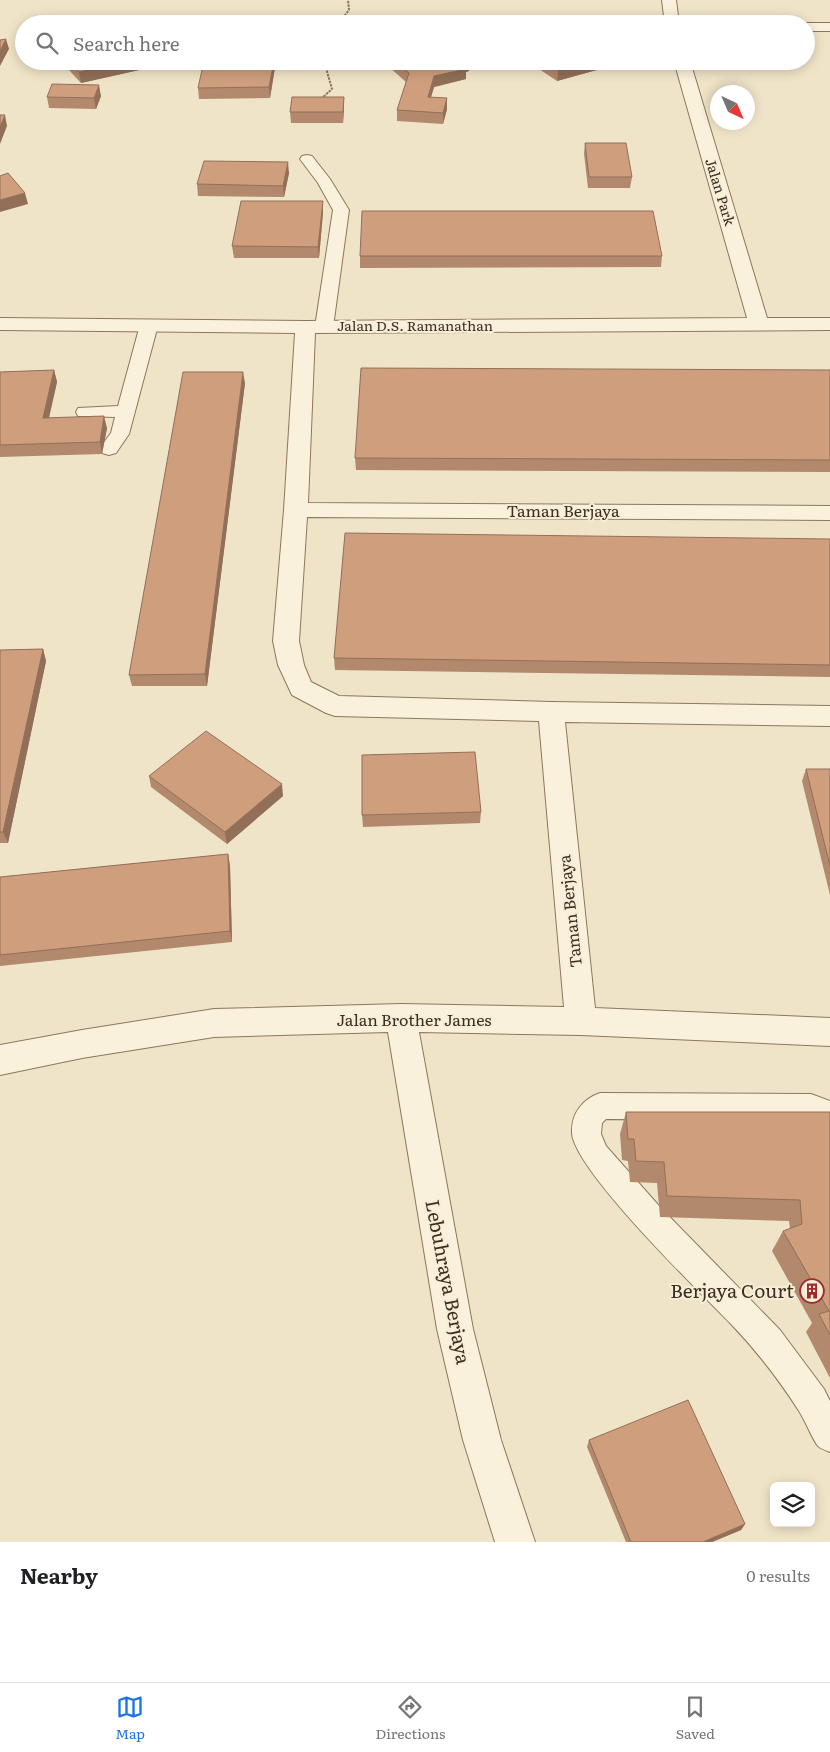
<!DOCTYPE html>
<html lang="en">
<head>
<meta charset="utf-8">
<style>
  body { margin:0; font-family:Literata,serif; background:#f6f6f6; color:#202124 }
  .controls { position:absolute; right:15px; bottom:15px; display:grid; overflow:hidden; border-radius:8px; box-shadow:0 2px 12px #0003 }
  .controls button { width:45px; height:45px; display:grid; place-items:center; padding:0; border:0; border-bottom:1px solid #e0e0e0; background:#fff; color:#202124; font:25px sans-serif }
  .compass { position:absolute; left:710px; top:85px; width:45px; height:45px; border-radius:50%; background:#fff; box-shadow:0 2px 12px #0003; rotate:136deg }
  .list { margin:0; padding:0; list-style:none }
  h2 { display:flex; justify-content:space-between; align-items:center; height:65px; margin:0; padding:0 20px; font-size:21px }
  h2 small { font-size:16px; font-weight:400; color:#757577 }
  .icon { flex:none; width:28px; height:28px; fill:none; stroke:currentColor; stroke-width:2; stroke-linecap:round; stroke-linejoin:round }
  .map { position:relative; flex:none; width:830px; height:1542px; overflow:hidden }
  .search { position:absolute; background:#fff; box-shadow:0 2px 12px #0003; left:15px; right:15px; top:15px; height:55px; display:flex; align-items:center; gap:12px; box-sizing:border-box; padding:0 18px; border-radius:28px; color:#757577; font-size:19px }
  .sheet { height:140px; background:#fff }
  nav { display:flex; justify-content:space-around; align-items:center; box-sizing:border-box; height:70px; border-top:1px solid #e0e0e0; background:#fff; font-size:14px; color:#757577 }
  nav a { display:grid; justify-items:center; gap:2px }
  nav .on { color:#1a73e8 }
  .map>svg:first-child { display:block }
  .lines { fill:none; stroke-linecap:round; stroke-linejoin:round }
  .service-casing { stroke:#8d765c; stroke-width:2 }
  .minor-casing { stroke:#8d765c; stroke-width:2 }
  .path { stroke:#8d765c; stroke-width:2; stroke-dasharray:2.5 1; stroke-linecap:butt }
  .service { fill:#faf1dc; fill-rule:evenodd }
  .minor { fill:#faf1dc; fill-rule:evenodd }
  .wall { fill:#b2896c }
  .shaded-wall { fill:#916f58 }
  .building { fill:#cf9f7d; stroke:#916f58 }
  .labels { text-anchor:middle; stroke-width:4; stroke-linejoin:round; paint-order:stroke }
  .far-street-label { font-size:14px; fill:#3d2e20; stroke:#f7eed8 }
  .street-label { font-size:16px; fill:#3d2e20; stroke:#f7eed8 }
  .near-street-label { font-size:19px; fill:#3d2e20; stroke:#f7eed8 }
  .near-poi-label { font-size:19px; fill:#3d2e20; stroke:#f7eed8; text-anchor:end }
</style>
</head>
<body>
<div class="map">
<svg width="830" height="1542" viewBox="0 0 830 1542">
  <rect width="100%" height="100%" fill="#f0e4c8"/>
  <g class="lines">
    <g class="service-casing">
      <path id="service" d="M307 155 312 156 330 179 349 210 333 327 330 331 324 332 318 331 315 327 333 210 318 183 300 159 302 156Z
        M149 320 155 321 158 325 129 434 116 453 109 455 102 453 99 449 111 433 115 417 78 416 76 412 78 408 118 406 140 325 143 321Z
        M600 1093 811 1094 830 1101V1127L811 1120 606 1119 602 1123 601 1134 606 1146 660 1207 780 1330 824 1389 830 1401V1452C826 1450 820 1449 817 1445 810 1434 806 1422 799 1411 779 1380 757 1351 731 1324 700 1292 574 1170 572 1133 571 1113 583 1099 600 1093Z"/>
    </g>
    <g class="minor-casing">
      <path id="minor" d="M662 0H676L679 24H665Z
        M806 23H830V31H806V24H801Z
        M674 61H690L767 318H830V330L315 333 308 503 830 506V520L307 517 299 641 304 665 311 682 339 696 551 702 830 706V726L565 722 595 1008 830 1018V1046L581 1035 419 1032 473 1329 501 1440 535 1542H495L463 1440 437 1329 388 1032 214 1037 82 1058 0 1075V1045L82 1030 214 1009 401 1004 564 1007 539 721 335 716 326 713 292 695 278 665 273 641 284 510 295 333 0 330V318L305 321 747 318Z"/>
    </g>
    <path class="path" d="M338 24 349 10 348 0
      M321 99 332 89 324 61"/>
    <use href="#service" class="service"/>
    <use href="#minor" class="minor"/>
  </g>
  <path class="wall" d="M67 61H175V62L81 83 68 69Z
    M276 61 270 98 199 99 198 88Z
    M389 61H469V71L466 72V79L434 87 431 97 447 109 443 124 397 121V110L406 82 389 67Z
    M533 61H611V66L557 81 533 65Z
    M101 96 96 109 49 108 47 97Z
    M344 97V108L343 123H291L290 112Z
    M585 143 632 177 630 188H588L584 154Z
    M289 173 284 197 198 196 197 184Z
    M323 212 319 258H234L232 246Z
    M360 256H662L661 267 360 268Z
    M54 370 57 382 49 418 107 428 102 454 0 457V372Z
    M830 370V472L356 470 355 458Z
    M245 383 207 686H132L129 675Z
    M830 539V677L335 670 334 658Z
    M43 649 46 661 8 843H0V650Z
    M806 769H830V895L802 781Z
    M149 776 283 796 227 844 151 787Z
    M481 812 480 823 363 827 362 815Z
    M228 854 230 866 232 942 0 966V877Z
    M626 1112H830V1378L806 1332 812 1323 772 1251 783 1231 790 1229 789 1221 660 1217 657 1183 630 1182 628 1161 622 1160 620 1134Z
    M589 1440 745 1524 741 1530 712 1542H626L587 1447Z"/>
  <path class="shaded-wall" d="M6 39 9 49 0 66V51Z
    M128 61 175 62 81 83 79 72Z
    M274 61H276L270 98 269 87Z
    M467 61H469V71L466 72V79L434 87 428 107V97L434 76 459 63Z
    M592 61H611V66L557 81 558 70Z
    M99 85 101 96 96 109 94 98Z
    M344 97V108L343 123V112Z
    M447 98V109L443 124V113Z
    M5 115 7 126 0 144V127Z
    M288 162 289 173 284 197 283 186Z
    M25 193 28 204 0 212V200Z
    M323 201V212L319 258 318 247Z
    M54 370 57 382 46 430 43 418Z
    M243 372 245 383 207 686 205 674Z
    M104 416 107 428 102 454 100 442Z
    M43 649 46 661 8 843 3 832Z
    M282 784 283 796 227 844 225 832Z
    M228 854 230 866 232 942 230 931Z
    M745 1524 741 1530 712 1542H703Z"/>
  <path class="building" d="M6 39 0 51V40Z
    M69 61H128L79 72Z
    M204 61H274L269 87 198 88Z
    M394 61H467L459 63 466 69 434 76 428 97 447 98 443 113 397 110 409 73Z
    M545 61H592L558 70Z
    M52 84 99 85 94 98 47 97Z
    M292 97H344L343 112H290Z
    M0 115H5L0 127Z
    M585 143H626L632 177H589Z
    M204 161 288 162 283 186 197 184Z
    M8 173 25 193 0 200V176Z
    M241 201H323L318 247 232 246Z
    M362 211H653L662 256H360Z
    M361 368 830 370V460L355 458Z
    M54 370 43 418 104 416 100 442 0 445V372Z
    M183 372H243L205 674 129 675Z
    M345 533 830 539V665L334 658Z
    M43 649 3 832H0V650Z
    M206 731 282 784 225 832 149 776Z
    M475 752 481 812 362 815V755Z
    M806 769H830V866Z
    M228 854 230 931 0 955V877Z
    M626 1112H830V1335L819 1314 829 1311 783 1231 802 1224 800 1200 667 1196 664 1162 636 1161 634 1139H628Z
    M688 1400 745 1524 703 1542H631L589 1440Z"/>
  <defs>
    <g id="building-ring" transform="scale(1.25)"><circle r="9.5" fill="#f7eed8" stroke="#9e2a2b" stroke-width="1.5"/><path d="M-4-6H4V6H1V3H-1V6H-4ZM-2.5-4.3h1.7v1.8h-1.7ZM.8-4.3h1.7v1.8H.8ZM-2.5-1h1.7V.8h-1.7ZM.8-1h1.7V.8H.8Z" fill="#9e2a2b"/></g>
  </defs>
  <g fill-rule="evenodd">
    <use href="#building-ring" x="812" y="1291"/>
  </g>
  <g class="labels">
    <g class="far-street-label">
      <text transform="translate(720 192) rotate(73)" y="5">Jalan Park</text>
      <text x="415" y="331">Jalan D.S. Ramanathan</text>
    </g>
    <g class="street-label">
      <text x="563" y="517">Taman Berjaya</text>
      <text transform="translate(570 911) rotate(-96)" y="6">Taman Berjaya</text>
      <text x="414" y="1026">Jalan Brother James</text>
    </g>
    <g class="near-street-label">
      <text transform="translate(448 1282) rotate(79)" y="7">Lebuhraya Berjaya</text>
    </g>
    <g class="near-poi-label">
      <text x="794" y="1298">Berjaya Court</text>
    </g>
  </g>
</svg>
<div class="controls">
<button><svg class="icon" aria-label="layers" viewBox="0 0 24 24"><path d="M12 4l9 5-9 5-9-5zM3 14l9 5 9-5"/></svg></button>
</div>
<svg class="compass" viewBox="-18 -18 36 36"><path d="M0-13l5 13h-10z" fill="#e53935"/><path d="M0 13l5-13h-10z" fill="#757577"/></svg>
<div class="search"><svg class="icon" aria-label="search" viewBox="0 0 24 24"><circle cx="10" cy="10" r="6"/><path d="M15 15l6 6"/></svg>Search here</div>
</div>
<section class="sheet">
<h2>Nearby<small>0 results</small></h2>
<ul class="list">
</ul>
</section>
<nav>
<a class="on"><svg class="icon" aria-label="map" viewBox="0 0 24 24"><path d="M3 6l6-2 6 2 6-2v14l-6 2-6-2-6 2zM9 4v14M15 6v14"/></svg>Map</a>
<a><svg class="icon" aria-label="directions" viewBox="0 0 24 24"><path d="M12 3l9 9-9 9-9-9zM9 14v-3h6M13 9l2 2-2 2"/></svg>Directions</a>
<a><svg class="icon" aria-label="saved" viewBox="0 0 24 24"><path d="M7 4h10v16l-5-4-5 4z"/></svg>Saved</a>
</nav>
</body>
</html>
